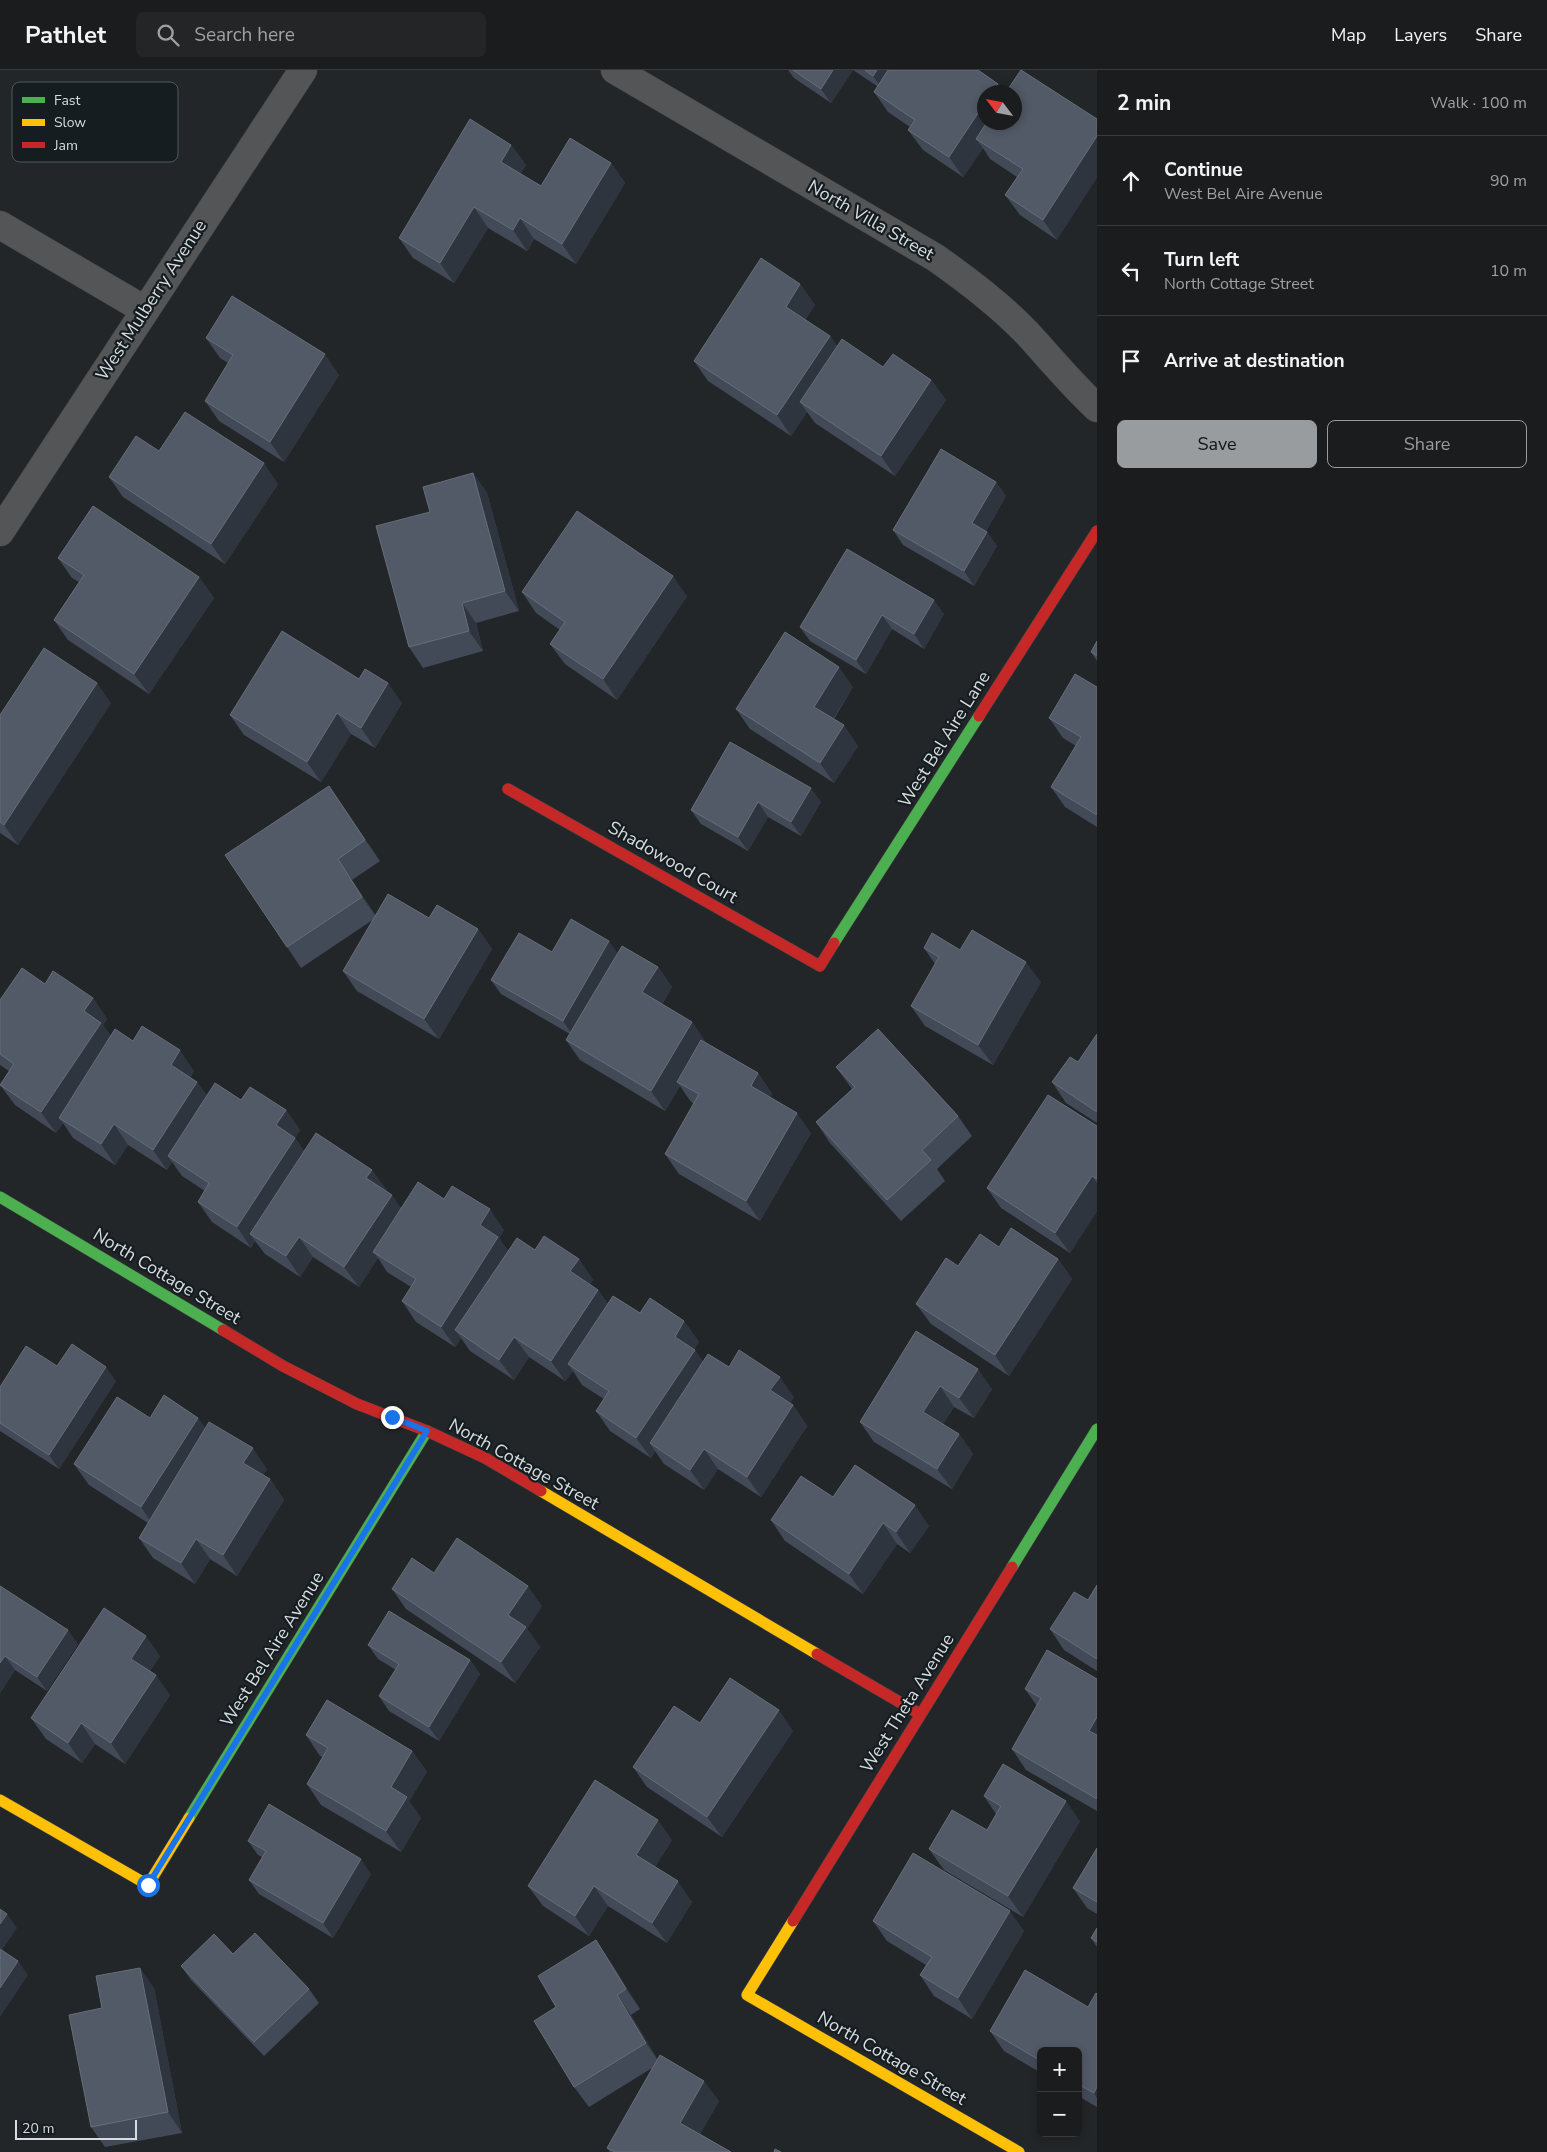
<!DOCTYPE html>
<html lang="en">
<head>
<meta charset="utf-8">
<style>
  body { margin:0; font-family:"Nunito Sans",sans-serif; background:#232527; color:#f1f3f6 }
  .controls { position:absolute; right:15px; bottom:15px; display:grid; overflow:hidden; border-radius:8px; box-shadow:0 2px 8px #0003 }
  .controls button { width:45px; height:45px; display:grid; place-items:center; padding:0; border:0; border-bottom:1px solid #383a3c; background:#1a1c1e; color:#f1f3f6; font:25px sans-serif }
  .compass { position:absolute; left:977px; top:15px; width:45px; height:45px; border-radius:50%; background:#1a1c1e; box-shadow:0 2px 8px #0003; rotate:302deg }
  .scale { position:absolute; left:15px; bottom:12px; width:122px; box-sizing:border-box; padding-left:5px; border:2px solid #d7dcdf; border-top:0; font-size:14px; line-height:18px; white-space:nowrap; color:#d7dcdf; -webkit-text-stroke:4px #161d21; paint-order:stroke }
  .stop { position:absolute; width:15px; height:15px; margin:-11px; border:4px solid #1a73e8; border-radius:50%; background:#fff }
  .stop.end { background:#1a73e8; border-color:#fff; box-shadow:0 1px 5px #0008 }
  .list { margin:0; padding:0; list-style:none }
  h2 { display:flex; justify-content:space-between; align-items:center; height:65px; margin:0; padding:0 20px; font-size:21px }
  h2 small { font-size:16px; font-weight:400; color:#9fa1a4 }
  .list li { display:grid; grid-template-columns:32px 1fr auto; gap:15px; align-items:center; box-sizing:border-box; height:90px; padding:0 20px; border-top:1px solid #383a3c }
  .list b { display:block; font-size:19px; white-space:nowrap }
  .list p { margin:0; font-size:16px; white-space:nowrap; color:#9fa1a4 }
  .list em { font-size:16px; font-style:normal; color:#9fa1a4 }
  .actions { display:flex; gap:10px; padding:15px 20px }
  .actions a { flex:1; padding:11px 0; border:1px solid #989c9f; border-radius:8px; text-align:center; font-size:18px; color:#989c9f }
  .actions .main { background:#989c9f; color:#111 }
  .icon { flex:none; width:28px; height:28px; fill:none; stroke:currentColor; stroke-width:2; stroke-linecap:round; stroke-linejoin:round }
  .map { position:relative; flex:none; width:1097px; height:2082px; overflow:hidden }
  header { display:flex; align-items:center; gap:30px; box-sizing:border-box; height:70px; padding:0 25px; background:#1a1c1e; border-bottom:1px solid #383a3c }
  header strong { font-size:24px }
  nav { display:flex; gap:28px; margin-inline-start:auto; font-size:18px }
  .search { width:350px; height:45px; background:#232527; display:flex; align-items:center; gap:12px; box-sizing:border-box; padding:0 18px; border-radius:8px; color:#9fa1a4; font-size:19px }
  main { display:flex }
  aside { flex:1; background:#1a1c1e }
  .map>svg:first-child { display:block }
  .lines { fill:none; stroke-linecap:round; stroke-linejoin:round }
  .street-casing { stroke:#404446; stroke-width:29 }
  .fast-casing { stroke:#404446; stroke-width:12 }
  .slow-casing { stroke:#404446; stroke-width:12 }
  .jam-casing { stroke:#404446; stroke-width:12 }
  .street { stroke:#535557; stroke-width:28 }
  .fast { stroke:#4caf50; stroke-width:11 }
  .slow { stroke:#ffc107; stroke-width:11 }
  .jam { stroke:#c62828; stroke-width:11 }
  .wall { fill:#424a58 }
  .shaded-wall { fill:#2f353f }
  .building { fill:#525a67; stroke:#676e7a }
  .route { stroke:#1a73e8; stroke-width:6 }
  .labels { text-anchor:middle; stroke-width:4.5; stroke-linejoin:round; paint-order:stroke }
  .street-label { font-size:18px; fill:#d7dcdf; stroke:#161d21 }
  .key { fill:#161d21; stroke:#50565a; stroke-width:1 }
  .key-label { font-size:14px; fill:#d7dcdf }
</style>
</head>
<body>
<header>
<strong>Pathlet</strong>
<div class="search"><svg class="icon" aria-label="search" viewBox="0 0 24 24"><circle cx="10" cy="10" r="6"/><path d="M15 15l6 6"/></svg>Search here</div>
<nav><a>Map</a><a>Layers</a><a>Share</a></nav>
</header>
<main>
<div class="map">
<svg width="1097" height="2082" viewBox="0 0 1097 2082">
  <rect width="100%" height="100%" fill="#232628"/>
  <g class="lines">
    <g class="street-casing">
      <path id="street" d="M615 0 936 188C968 211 999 234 1027 263 1050 288 1072 315 1097 338
        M0 155 145 240
        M0 462 303 0"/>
    </g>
    <g class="fast-casing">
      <path id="fast" d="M834 873 979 646
        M0 1127 223 1260
        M1012 1497 1097 1359
        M189 1748 427 1361"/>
    </g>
    <g class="slow-casing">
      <path id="slow" d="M541 1421 817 1584
        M0 1730 148 1815 189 1748
        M793 1851 747 1925 1019 2082"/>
    </g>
    <g class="jam-casing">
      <path id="jam" d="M979 646 1097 461
        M508 719 820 896 834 873
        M223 1260 283 1296 357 1334 427 1361 485 1388 541 1421
        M817 1584 920 1644
        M793 1851 1012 1497"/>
    </g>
    <use href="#street" class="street"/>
    <use href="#fast" class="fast"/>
    <use href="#slow" class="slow"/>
    <use href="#jam" class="jam"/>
  </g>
  <path class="wall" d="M788 0H853L831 33 794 8Z
    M853 0H978L998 14 1004 22H984L1014 52 1057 170 1020 145 1005 125 1017 107 990 89 983 78 963 107 923 80 908 60 910 57 888 42 874 22 877 16Z
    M511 75 526 95 520 104 541 116 611 93 625 113 576 194 534 169 527 181 488 158 454 213 413 188 399 168Z
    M800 214 815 235 805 250 830 266 837 276 883 297 931 310 946 330 895 406 815 353 807 342 791 366 708 311 694 291Z
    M206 268 339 305 284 392 219 351 205 331 228 293 220 288Z
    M473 403 487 423 519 541 476 553 483 581 423 598 409 577 430 442Z
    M109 407 278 414 225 494 123 427Z
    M996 412 1006 426 986 461 987 462 997 476 974 516 903 475 893 460Z
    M847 479 944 544 924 579 892 559 866 604 810 571 800 557Z
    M58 488 199 507 214 528 149 624 68 570 54 550 79 512 72 508Z
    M522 522 687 526 617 630 565 594 550 574 560 560 536 543Z
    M1097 571V591L1091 582Z
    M359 609 402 633 375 678 351 664 321 712 244 665 230 645Z
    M853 617 834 649 858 676 834 713 750 659 736 639Z
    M1097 617V757L1065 737 1051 717 1076 676 1063 668 1049 648Z
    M111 633 18 775 0 763V645Z
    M730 672 821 732 801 766 768 747 748 781 701 754 691 740Z
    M343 736 380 791 352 810 376 846 429 848 478 859 492 879 439 969 357 921 343 901 374 849 301 898 287 877Z
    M924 878 1041 912 993 995 925 956 911 936 935 894Z
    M552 882 618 884 658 897 672 917 662 934 692 952 706 973 758 1003 772 1024 770 1027 811 1063 760 1151 679 1104 665 1084 694 1034 691 1032 680 1016 665 1041 580 990 566 970 570 964 501 924 491 910Z
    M45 914 93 928 107 949 103 955 111 966 133 971 194 1001 190 1008 197 1012 207 1026 241 1030 286 1040 300 1060 295 1068 304 1081 387 1120 386 1121 401 1138 444 1129 504 1160 499 1168 508 1181 535 1180 579 1189 593 1210 590 1214 598 1220 608 1234 640 1243 684 1251 699 1272 694 1279 703 1292 729 1297 794 1327 790 1333 793 1335 807 1356 761 1427 718 1399 704 1420 664 1394 655 1381 651 1388 610 1361 596 1341 604 1329 582 1315 573 1301 565 1311 529 1287 514 1310 470 1281 461 1268 455 1277 416 1252 402 1231 411 1217 387 1202 378 1188 359 1217 313 1187 300 1207 265 1184 255 1171 251 1178 212 1152 198 1132 205 1121 182 1106 172 1092 167 1100 128 1075 115 1095 73 1068 63 1053 56 1063 15 1035 0 1015 9 1001 0 995V930Z
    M1097 964V1053L1066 1033 1052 1012 1078 992Z
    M836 997 958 1046 972 1066 937 1099 945 1111 901 1151 830 1073 816 1052 852 1019Z
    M1097 1056V1141L1070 1183 1001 1138 987 1118Z
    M999 1177 1058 1189 1072 1209 1009 1306 931 1254 916 1234 958 1196Z
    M916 1261 992 1319 974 1348 954 1337 943 1354 959 1364 973 1384 952 1419 874 1372 860 1352Z
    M116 1311 59 1399 0 1361V1317Z
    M150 1348 206 1358 267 1399 263 1405 270 1409 284 1430 237 1506 210 1489 195 1514 153 1488 139 1468 148 1453 89 1415 74 1394Z
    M833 1427 929 1456 910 1483 897 1474 863 1524 785 1471 771 1450Z
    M434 1503 542 1536 527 1559 540 1577 515 1613 406 1539 392 1519Z
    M1097 1515V1601L1064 1580 1050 1559 1088 1530Z
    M0 1516 78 1574 47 1621 15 1600 0 1623Z
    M368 1575 470 1590 480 1604 439 1671 389 1641 379 1626 396 1600 378 1589Z
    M160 1586 150 1601 170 1625 125 1694 95 1674 82 1693 46 1669 31 1648Z
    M1097 1609V1741L1026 1700 1012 1679 1037 1636 1025 1619Z
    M793 1661 722 1767 647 1717 633 1697Z
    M306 1665 412 1681 427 1702 409 1731 421 1748 401 1782 321 1735 307 1714 323 1687 320 1686Z
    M984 1726 1080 1751 1023 1847 944 1800 929 1779 987 1760 996 1744Z
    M672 1770 655 1797 692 1832 667 1873 608 1836 589 1866 543 1836 528 1816Z
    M248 1771 371 1804 333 1868 259 1824 249 1810 262 1787 258 1785Z
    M1097 1778V1844L1087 1838 1073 1818Z
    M873 1851 1024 1861 972 1949 934 1926 920 1905 926 1895 887 1871Z
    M1097 1858V1877L1091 1868Z
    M233 1884 309 1919 319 1933 264 1986 191 1910 181 1896Z
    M610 1891 640 1939 631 1945 657 1989 719 2031 700 2064 731 2082H610L607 2078 652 1998 589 2037 574 2017 556 1937Z
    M154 1918 182 2063 105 2077 91 2057 102 1938Z
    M1097 1924V2037L1078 2026V1981H1041V2003L1004 1981 990 1961 1088 1937Z"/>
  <path class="shaded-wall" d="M833 0H853L831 33 821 19Z
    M877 0H897L883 20 873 6Z
    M998 14 1004 22H992Z
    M984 34V52H1000L976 69 983 78 963 107 949 87Z
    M1097 66V108L1057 170 1043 150Z
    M511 75 526 95 515 112 501 92Z
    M611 93 625 113 576 194 562 174Z
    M474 137 488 158 454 213 440 193Z
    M520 148 534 169 527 181 513 160Z
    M800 214 815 235 800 257 786 237Z
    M830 266 844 286 800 332 807 342 791 366 777 345Z
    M325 284 339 305 284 392 270 372Z
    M931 310 946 330 895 406 881 386Z
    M264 393 278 414 225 494 211 474Z
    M473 403 487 423 519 541 505 521Z
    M996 412 1006 426 982 467 972 453Z
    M987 462 997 476 974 516 964 501Z
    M673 506 687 526 617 630 603 609Z
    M199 507 214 528 149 624 134 604Z
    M934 530 944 544 924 579 914 564Z
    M462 533 476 553 483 581 469 561Z
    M882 545 892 559 866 604 856 590Z
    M839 597 853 617 828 657 814 637Z
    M97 613 111 633 18 775 4 755Z
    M388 613 402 633 375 678 361 658Z
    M337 643 351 664 321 712 307 692Z
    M844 655 858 676 834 713 820 693Z
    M329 716 343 736 380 791 365 770Z
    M811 718 821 732 801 766 791 752Z
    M758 732 768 747 748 781 738 767Z
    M338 789 352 810 376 847 362 827Z
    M478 859 492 879 439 969 424 949Z
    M609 871 619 885 573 966 563 951Z
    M1026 892 1041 912 993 995 978 975Z
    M658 897 672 917 656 943 642 922Z
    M93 928 107 949 103 955 116 973 59 1048 63 1053 56 1063 41 1042 84 941Z
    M692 952 706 973 681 1014 677 1012 680 1016 665 1041 651 1021Z
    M180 980 194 1001 185 1015 171 995Z
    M758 1003 772 1024 765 1036 751 1016Z
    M197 1012 211 1032 168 1086 172 1092 167 1100 153 1080Z
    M286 1040 300 1060 295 1068 309 1089 250 1164 255 1171 251 1178 237 1157 276 1055Z
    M797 1043 811 1063 760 1151 746 1131Z
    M114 1054 128 1075 115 1095 101 1074Z
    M372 1100 387 1120 381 1129 366 1108Z
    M1092 1106 1097 1113V1141L1070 1183 1055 1163Z
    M392 1125 406 1145 373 1182 378 1188 359 1217 344 1197Z
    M490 1139 504 1160 499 1168 513 1188 455 1260 461 1268 455 1277 441 1257 480 1155Z
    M299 1167 313 1187 300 1207 286 1186Z
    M579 1189 593 1210 585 1222 570 1201Z
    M1058 1189 1072 1209 1009 1306 995 1285Z
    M598 1220 613 1241 568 1294 573 1301 565 1311 551 1291Z
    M684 1251 699 1272 689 1287 675 1267Z
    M514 1267 529 1287 514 1310 499 1290Z
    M695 1280 709 1300 650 1373 655 1381 651 1388 636 1368Z
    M106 1297 116 1311 59 1399 49 1385Z
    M978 1299 992 1319 974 1348 959 1328Z
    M780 1307 794 1327 785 1341 770 1320Z
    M940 1316 954 1337 938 1363 923 1342Z
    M793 1335 807 1356 761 1427 747 1407Z
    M198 1348 213 1368 155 1458 141 1437Z
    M959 1364 973 1384 952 1419 937 1399Z
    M253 1378 267 1399 258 1414 243 1393Z
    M704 1379 718 1399 704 1420 690 1400Z
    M270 1409 284 1430 237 1506 223 1485Z
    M915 1435 929 1456 910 1483 896 1462Z
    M883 1453 897 1474 863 1524 849 1504Z
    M196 1469 210 1489 195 1514 181 1493Z
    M528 1516 542 1536 527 1559 540 1577 515 1613 501 1592 508 1545Z
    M68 1560 78 1574 47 1621 37 1607Z
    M146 1566 160 1586 145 1609 131 1589Z
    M5 1586 15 1600 0 1623V1593Z
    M470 1590 480 1604 439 1671 429 1657Z
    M156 1605 170 1625 125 1694 111 1673Z
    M779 1640 793 1661 722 1767 707 1747Z
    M1097 1647V1672L1089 1661Z
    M81 1653 95 1674 82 1693 68 1673Z
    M412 1681 427 1702 409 1731 421 1748 401 1782 386 1761 391 1717Z
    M1066 1731 1080 1751 1023 1847 1008 1826Z
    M658 1750 672 1770 650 1805 636 1785Z
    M361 1789 371 1804 333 1868 323 1853Z
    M678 1811 692 1832 667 1873 652 1853Z
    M594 1816 608 1836 589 1866 575 1846Z
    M1010 1841 1024 1861 972 1949 958 1928Z
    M7 1844 17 1858 0 1883V1854Z
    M596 1870 610 1891 640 1939 626 1919Z
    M18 1891 28 1905 0 1947V1918Z
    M140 1898 154 1918 182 2063 168 2042Z
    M617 1925 631 1945 660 1993 646 1973Z
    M704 2011 719 2031 694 2074 680 2053Z
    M1097 2017V2028L1094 2023Z"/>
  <path class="building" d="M793 0H833L821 19Z
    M865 0H877L873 6Z
    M888 0H978L998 14 992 22H984V34L949 87 908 60 915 50 874 22Z
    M1021 0 1097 49V66L1043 150 1005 125 1023 99 976 69 987 52H1014V22H1006Z
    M470 49 511 75 501 92 541 116 570 68 611 93 562 174 520 148 513 160 474 137 440 193 399 168Z
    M761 188 800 214 786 237 830 266 777 345 694 291Z
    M232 226 325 284 270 372 205 331 233 285 206 268Z
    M842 269 883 297 893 284 931 310 881 386 800 332Z
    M185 342 264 393 211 474 109 407 136 366 159 381Z
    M941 379 996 412 972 453 987 462 964 501 893 460Z
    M473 403 505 521 462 533 469 561 409 577 376 456 430 442 423 417Z
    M93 436 199 507 134 604 54 550 84 505 58 488Z
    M577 441 673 506 603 609 550 574 565 552 522 522Z
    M847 479 934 530 914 564 882 545 856 590 800 557Z
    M282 561 359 609 365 599 388 613 361 658 337 643 307 692 230 645Z
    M785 562 839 597 814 637 844 655 820 693 736 639Z
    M1097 571V586L1091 582Z
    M44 578 97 613 4 755 0 752V645Z
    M1075 604 1097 617V745L1051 717 1081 667 1049 648Z
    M730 672 811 718 791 752 758 732 738 767 691 740Z
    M329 716 365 770 338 789 362 827 287 877 225 785Z
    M388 824 429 848 437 835 478 859 424 949 343 901Z
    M571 849 609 871 563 951 491 910 519 863 552 882Z
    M972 860 1026 892 978 975 911 936 939 887 924 878 932 863 960 880Z
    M622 876 658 897 642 922 692 952 651 1021 566 970Z
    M22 898 45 914 53 901 93 928 84 941 101 953 41 1042 0 1015 14 994 0 984V930Z
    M142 956 180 980 171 995 197 1012 153 1080 114 1054 101 1074 59 1048 115 959 133 971Z
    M878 959 958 1046 922 1080 931 1090 887 1130 816 1052 855 1017 836 997Z
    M1097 964V1042L1052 1012 1070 987 1078 992Z
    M701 970 758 1003 751 1016 797 1043 746 1131 665 1084 699 1024 677 1012Z
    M215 1013 241 1030 250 1017 286 1040 276 1055 295 1068 237 1157 198 1132 209 1113 168 1086Z
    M1048 1025 1097 1056V1109L1092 1106 1055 1163 987 1118Z
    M316 1063 372 1100 366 1108 392 1125 344 1197 299 1167 286 1186 250 1164Z
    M418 1112 444 1129 452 1116 490 1139 480 1155 498 1167 441 1257 402 1231 416 1209 373 1182Z
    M1011 1158 1058 1189 995 1285 916 1234 946 1188 958 1196 980 1164 999 1177Z
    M544 1166 579 1189 570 1201 598 1220 551 1291 514 1267 499 1290 455 1260 517 1168 535 1180Z
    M613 1226 640 1243 650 1228 684 1251 675 1267 695 1280 636 1368 596 1341 609 1321 568 1294Z
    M916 1261 978 1299 959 1328 940 1316 923 1342 959 1364 937 1399 860 1352Z
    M72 1274 106 1297 49 1385 0 1353V1317L26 1276 57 1296Z
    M739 1280 780 1307 770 1320 793 1335 747 1407 704 1379 690 1400 650 1373 708 1284 729 1297Z
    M164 1325 198 1348 141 1437 74 1394 117 1327 150 1348Z
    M209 1352 253 1378 243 1393 270 1409 223 1485 196 1469 181 1493 139 1468Z
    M855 1395 915 1435 896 1462 883 1453 849 1504 771 1450 801 1406 833 1427Z
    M457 1468 528 1516 508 1545 526 1557 501 1592 392 1519 412 1488 434 1503Z
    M1097 1515V1589L1050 1559 1074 1522 1088 1530Z
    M0 1516 68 1560 37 1607 5 1586 0 1593Z
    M104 1538 146 1566 131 1589 156 1605 111 1673 81 1653 68 1673 31 1648Z
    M389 1541 470 1590 429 1657 379 1626 399 1594 368 1575Z
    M1047 1580 1097 1609V1647L1089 1661 1097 1665V1729L1012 1679 1041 1628 1025 1619Z
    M730 1608 779 1640 707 1747 633 1697 674 1636 700 1653Z
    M327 1630 412 1681 391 1717 407 1727 386 1761 307 1714 328 1678 306 1665Z
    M1003 1694 1066 1731 1008 1826 929 1779 952 1740 987 1760 1001 1736 984 1726Z
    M595 1710 658 1750 636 1785 678 1811 652 1853 594 1816 575 1846 528 1816Z
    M269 1734 361 1789 323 1853 249 1810 266 1781 248 1771Z
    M1097 1778V1832L1073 1818Z
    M913 1783 1010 1841 958 1928 920 1905 932 1887 873 1851Z
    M0 1839 7 1844 0 1854Z
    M1097 1858V1872L1091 1868Z
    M255 1863 309 1919 254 1972 181 1896 214 1864 233 1884Z
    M596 1870 626 1919 617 1925 646 1973 574 2017 534 1951 556 1937 538 1906Z
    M0 1879 18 1891 0 1918Z
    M140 1898 168 2042 91 2057 69 1945 102 1938 96 1906Z
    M1025 1900 1088 1937 1096 1923 1097 1924V2017L1094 2023 1078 2014V1981H1041V1991L990 1961Z
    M660 1985 704 2011 680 2053 731 2082H615L607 2078Z
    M775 2079 781 2082H774Z"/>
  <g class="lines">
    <path class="route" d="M148 1815 427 1361 392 1347"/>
  </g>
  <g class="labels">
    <g class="street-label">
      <text transform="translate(871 150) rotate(30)" y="6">North Villa Street</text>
      <text transform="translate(151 230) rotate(-57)" y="6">West Mulberry Avenue</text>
      <text transform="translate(944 669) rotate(-58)" y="6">West Bel Aire Lane</text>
      <text transform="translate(673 792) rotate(30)" y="6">Shadowood Court</text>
      <text transform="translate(167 1206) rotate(31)" y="6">North Cottage Street</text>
      <text transform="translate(524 1394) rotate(29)" y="6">North Cottage Street</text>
      <text transform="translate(272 1579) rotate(-58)" y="6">West Bel Aire Avenue</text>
      <text transform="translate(907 1633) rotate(-58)" y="6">West Theta Avenue</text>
      <text transform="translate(892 1988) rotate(30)" y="6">North Cottage Street</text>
    </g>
  </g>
  <rect x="12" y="12" width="166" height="80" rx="8" class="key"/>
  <rect x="22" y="27" width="23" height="6" fill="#4caf50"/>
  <rect x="22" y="49" width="23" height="7" fill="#ffc107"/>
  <rect x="22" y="72" width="23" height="6" fill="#c62828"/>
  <g class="key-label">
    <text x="54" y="35">Fast</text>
    <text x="54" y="57">Slow</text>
    <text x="54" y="80">Jam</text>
  </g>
</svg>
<div class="controls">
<button>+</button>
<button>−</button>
</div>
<svg class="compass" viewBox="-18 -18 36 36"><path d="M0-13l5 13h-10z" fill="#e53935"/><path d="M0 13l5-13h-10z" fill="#9fa1a4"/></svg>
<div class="scale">20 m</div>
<div class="stop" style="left:148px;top:1815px"></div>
<div class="stop end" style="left:392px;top:1347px"></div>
</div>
<aside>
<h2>2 min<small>Walk · 100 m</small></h2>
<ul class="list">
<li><svg class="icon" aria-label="ahead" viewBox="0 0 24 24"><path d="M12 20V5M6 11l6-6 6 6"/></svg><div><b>Continue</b><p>West Bel Aire Avenue</p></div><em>90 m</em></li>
<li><svg class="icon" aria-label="left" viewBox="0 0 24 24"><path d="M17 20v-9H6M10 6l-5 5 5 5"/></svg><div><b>Turn left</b><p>North Cottage Street</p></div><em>10 m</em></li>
<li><svg class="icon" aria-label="arrive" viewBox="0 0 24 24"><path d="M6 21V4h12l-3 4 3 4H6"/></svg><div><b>Arrive at destination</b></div></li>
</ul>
<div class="actions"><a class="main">Save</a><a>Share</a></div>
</aside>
</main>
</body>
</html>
